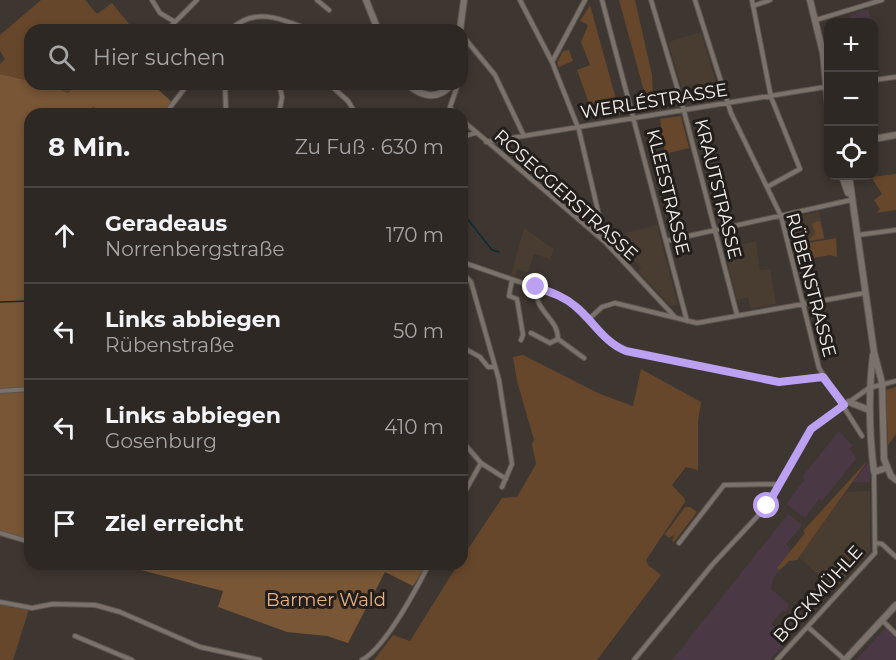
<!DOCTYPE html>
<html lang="de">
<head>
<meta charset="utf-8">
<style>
  body { margin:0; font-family:Montserrat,sans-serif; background:#36302c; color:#f1f3f6 }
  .controls { position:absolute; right:18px; top:18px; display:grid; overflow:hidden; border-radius:12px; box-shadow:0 3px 9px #0003 }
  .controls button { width:54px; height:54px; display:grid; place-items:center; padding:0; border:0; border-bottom:2px solid #494441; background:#2e2824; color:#f1f3f6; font:30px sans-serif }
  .stop { position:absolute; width:18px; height:18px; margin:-14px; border:4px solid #bca0f2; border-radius:50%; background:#fff }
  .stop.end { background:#bca0f2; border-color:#fff; box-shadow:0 2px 6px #0008 }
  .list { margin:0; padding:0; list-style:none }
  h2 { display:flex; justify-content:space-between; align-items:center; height:78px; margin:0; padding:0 24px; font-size:26px }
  h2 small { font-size:20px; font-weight:400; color:#a7a6a6 }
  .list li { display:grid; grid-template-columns:39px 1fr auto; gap:18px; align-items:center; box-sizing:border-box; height:96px; padding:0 24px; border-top:2px solid #494441 }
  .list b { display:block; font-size:22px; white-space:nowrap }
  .list p { margin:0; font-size:20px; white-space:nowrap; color:#a7a6a6 }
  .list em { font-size:20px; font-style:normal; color:#a7a6a6 }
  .icon { flex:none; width:33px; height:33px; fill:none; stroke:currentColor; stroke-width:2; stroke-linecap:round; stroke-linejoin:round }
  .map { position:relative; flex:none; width:896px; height:660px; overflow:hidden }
  .search { position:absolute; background:#2e2824; box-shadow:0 3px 9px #0003; left:24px; top:24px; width:444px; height:66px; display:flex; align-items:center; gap:15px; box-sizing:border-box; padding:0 21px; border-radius:18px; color:#a7a6a6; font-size:22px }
  .panel { position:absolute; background:#2e2824; box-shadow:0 3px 9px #0003; left:24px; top:108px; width:444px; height:462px; border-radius:18px }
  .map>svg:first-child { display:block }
  .commercial { fill:#4a3945 }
  .built { fill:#493d32 }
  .green { fill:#66472b }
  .forest { fill:#785636 }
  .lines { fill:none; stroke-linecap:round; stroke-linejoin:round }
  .stream { stroke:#0b2c31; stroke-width:1.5 }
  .street-casing { stroke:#5b554f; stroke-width:6 }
  .secondary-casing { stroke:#5b554f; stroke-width:8 }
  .street { stroke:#7a726b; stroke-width:4 }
  .secondary { stroke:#7a726b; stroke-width:6 }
  .route { stroke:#bca0f2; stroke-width:8 }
  .labels { text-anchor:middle; stroke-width:6; stroke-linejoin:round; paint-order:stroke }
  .street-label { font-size:18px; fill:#f6f1ed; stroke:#221e1b }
  .park-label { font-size:18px; fill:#ecb27f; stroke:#221e1b }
</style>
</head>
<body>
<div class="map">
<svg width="896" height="660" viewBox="0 0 896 660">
  <rect width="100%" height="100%" fill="#3e3630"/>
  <path class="commercial" d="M868 9 872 22H852L850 15Z
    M839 431 853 446 850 448 856 459 822 501 819 499 805 518 786 504 805 479 802 477Z
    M869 463 870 482H852L867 464Z
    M788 514 803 525 786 544 791 550 778 567 780 570 773 578 771 589 789 604 786 612 783 610 771 624 788 640 770 660H672Z
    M886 627 896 636V660H856Z"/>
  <path class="built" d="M701 32 718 89 702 94 698 84 682 89 668 42Z
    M819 211 825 239 793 244 786 219Z
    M657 225 678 305 671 306 638 271 641 268 634 260 636 249 625 233Z
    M524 228 554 249 550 259 534 254 528 272 518 269 515 276 511 275Z
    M756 241 760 270 770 269 776 304 750 309 748 297 737 300 724 249Z
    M870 491V552L834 590 799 557 846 492Z"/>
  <path class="green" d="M41 0H85L97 14 112 3 134 30H30V81L0 74V64L5 59 0 51V35Z
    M619 0H635L652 75 653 102H647Z
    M590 5 620 114H615L612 106 591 109 577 70 590 65 581 42 588 25 580 21Z
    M569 50 573 61 559 67 557 63 563 51Z
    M44 84H77L68 93Z
    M681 116 689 148 665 154 660 119Z
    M896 174V210L876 213 880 209 874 200 882 194 871 177Z
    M820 221 824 238 808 241 815 233 812 223Z
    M836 238 837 257 830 255 808 259 805 250 808 243Z
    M523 355 600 394 633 406 641 369 701 402 698 422V470L686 467 672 485 684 498 685 502 646 560 648 565 661 575 597 660H374L393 635 410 641 458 564H462V558L502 498 517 497 536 464 532 444 534 440 517 381 513 357Z
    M896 387V434L888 445 886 390Z
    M868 460 797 560 789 561 780 570 777 568 805 533 803 531Z
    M685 507H690L697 512 675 541 672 542 674 535 668 538 665 534Z
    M0 604 13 608 29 609 13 660H0Z"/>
  <path class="forest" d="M0 74 30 81V84L51 86 68 93 77 84H152L172 102 163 114H105L93 107 88 114H30V540L0 531Z
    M117 564H427L413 586 385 572 348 643 327 636 287 632 218 607 223 591Z"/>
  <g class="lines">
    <path class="stream" d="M462 212 492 250 499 252
      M0 302 30 301"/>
    <g class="street-casing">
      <path id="street" d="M152 0 160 13 175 22
        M317 0 329 10
        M520 0 552 62 579 130 605 241
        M602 0 687 321
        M651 0 683 107 737 315
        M695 0 731 113 781 216 819 368 862 436
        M752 0 771 97 800 169 767 187
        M753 6 770 0
        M816 20 882 0
        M167 30 197 0
        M230 30C255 6 282 19 310 30
        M462 35 495 75 524 136
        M552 62 585 0
        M874 80 896 77
        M225 84 226 113
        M329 84 348 101 356 114
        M165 114 188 84
        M279 114 282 97 279 84
        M455 114 450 107 458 84
        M462 120 605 242 675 317
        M462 137 475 133
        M486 142 825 87
        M858 235 896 230
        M666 241 851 200
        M462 262 563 297C585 313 600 341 626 351L779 382 823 377
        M462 272 471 282 499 380 512 464 502 487
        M512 280 509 296 517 299 523 335 521 340
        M536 287C535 314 558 317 558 339L584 358
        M588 320 602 307 615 303 697 323 865 293
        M531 333 550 343 558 339
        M462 347 480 357 488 367H495
        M0 391 30 389
        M462 441 481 463 506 479
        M462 497 481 463
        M0 533 30 542
        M679 543 724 485 780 484
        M876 543 882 544 896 557
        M0 602 32 608 53 604 95 605 120 612 200 647 260 660
        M882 620 896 634
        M808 627 845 660
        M75 636 132 660
        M362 660C385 648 417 588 429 564
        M634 660 712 565 767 506 811 429 869 388 896 381
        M777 660 875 553 874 472"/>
    </g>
    <g class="secondary-casing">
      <path id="secondary" d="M366 0 378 30
        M810 0 823 53 828 106
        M460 30 464 0
        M407 84C422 97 438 101 452 84
        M874 139 896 135
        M842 176 848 193
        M849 176 874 352 882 383 884 459 891 476 896 480
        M873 355C868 395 869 432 874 472L886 468
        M849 402 869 410
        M845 660 896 605"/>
    </g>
    <use href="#street" class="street"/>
    <use href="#secondary" class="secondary"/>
  </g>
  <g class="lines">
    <path class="route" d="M536 287C550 292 563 296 575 306 593 320 603 342 626 351L779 382 823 377 844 405 811 429 767 506"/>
  </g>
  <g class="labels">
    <g class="street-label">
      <text transform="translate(654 101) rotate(-9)" y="6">WERLÉSTRASSE</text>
      <text transform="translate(718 189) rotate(76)" y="6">KRAUTSTRASSE</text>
      <text transform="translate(668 192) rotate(76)" y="6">KLEESTRASSE</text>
      <text transform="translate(566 195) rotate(42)" y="6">ROSEGGERSTRASSE</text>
      <text transform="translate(811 285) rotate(75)" y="6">RÜBENSTRASSE</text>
      <text transform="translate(818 594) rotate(-48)" y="6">BOCKMÜHLE</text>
    </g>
    <g class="park-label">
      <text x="326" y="606">Barmer Wald</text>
    </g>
  </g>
</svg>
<div class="controls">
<button>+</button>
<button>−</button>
<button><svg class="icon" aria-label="locate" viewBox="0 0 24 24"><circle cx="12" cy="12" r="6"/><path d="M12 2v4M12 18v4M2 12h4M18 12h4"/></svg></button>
</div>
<div class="stop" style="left:767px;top:506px"></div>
<div class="stop end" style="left:536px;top:287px"></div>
<div class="search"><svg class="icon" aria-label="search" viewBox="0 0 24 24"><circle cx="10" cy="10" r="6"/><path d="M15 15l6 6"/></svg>Hier suchen</div>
<section class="panel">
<h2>8 Min.<small>Zu Fuß · 630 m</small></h2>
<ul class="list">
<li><svg class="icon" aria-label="ahead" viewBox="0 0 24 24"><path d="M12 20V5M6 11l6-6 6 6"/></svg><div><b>Geradeaus</b><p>Norrenbergstraße</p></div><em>170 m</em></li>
<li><svg class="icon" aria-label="left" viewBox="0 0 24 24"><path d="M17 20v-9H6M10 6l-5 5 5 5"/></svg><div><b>Links abbiegen</b><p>Rübenstraße</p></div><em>50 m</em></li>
<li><svg class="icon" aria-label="left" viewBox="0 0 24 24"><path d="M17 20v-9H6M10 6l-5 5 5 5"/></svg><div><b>Links abbiegen</b><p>Gosenburg</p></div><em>410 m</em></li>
<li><svg class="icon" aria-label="arrive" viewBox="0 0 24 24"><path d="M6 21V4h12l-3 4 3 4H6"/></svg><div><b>Ziel erreicht</b></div></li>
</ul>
</section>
</div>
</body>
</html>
